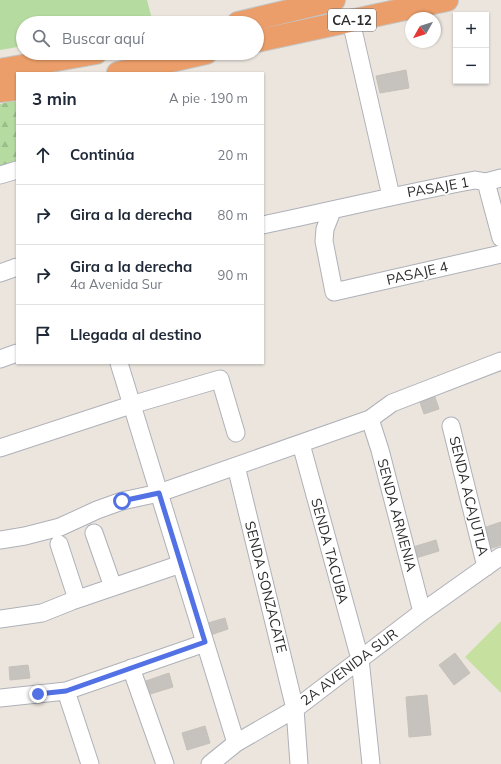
<!DOCTYPE html>
<html lang="es">
<head>
<meta charset="utf-8">
<style>
  body { margin:0; font-family:Mulish,sans-serif; background:#f2f2f3; color:#1f2937 }
  .controls { position:absolute; right:12px; top:12px; display:grid; overflow:hidden; border-radius:0px; box-shadow:0 1px 3px #0004 }
  .controls button { width:36px; height:36px; display:grid; place-items:center; padding:0; border:0; border-bottom:1px solid #e0e1e3; background:#fff; color:#1f2937; font:20px sans-serif }
  .compass { position:absolute; left:405px; top:12px; width:36px; height:36px; border-radius:50%; background:#fff; box-shadow:0 1px 3px #0004; rotate:231deg }
  .stop { position:absolute; width:12px; height:12px; margin:-9px; border:3px solid #5271e4; border-radius:50%; background:#fff }
  .stop.end { background:#5271e4; border-color:#fff; box-shadow:0 1px 4px #0008 }
  .list { margin:0; padding:0; list-style:none }
  h2 { display:flex; justify-content:space-between; align-items:center; height:52px; margin:0; padding:0 16px; font-size:17px }
  h2 small { font-size:13px; font-weight:400; color:#747a83 }
  .list li { display:grid; grid-template-columns:26px 1fr auto; gap:12px; align-items:center; box-sizing:border-box; height:60px; padding:0 16px; border-top:1px solid #e0e1e3 }
  .list b { display:block; font-size:15px; white-space:nowrap }
  .list p { margin:0; font-size:13px; white-space:nowrap; color:#747a83 }
  .list em { font-size:13px; font-style:normal; color:#747a83 }
  .icon { flex:none; width:22px; height:22px; fill:none; stroke:currentColor; stroke-width:2; stroke-linecap:round; stroke-linejoin:round }
  .map { position:relative; flex:none; width:501px; height:764px; overflow:hidden }
  .search { position:absolute; background:#fff; box-shadow:0 1px 3px #0004; left:16px; top:16px; width:248px; height:44px; display:flex; align-items:center; gap:10px; box-sizing:border-box; padding:0 14px; border-radius:22px; color:#747a83; font-size:15px }
  .panel { position:absolute; background:#fff; box-shadow:0 1px 3px #0004; left:16px; top:72px; width:248px; height:292px; border-radius:0px }
  .map>svg:first-child { display:block }
  .grass { fill:#b6dba1 }
  .forest { fill:url(#forest-firs) }
  .pitch { fill:#c6e19f }
  .building { fill:#c6c2be; stroke:#c6c1b8 }
  .lines { fill:none; stroke-linecap:round; stroke-linejoin:round }
  .minor-casing { stroke:#afb1b9; stroke-width:19 }
  .highway-casing { stroke:#c4c4c4; stroke-width:24 }
  .minor { stroke:#fff; stroke-width:17 }
  .highway { stroke:#eb9e69; stroke-width:22 }
  .route { stroke:#5271e4; stroke-width:5 }
  .labels { text-anchor:middle; stroke-width:3.5; stroke-linejoin:round; paint-order:stroke }
  .shield { fill:#fff; stroke:#6b6b6b; stroke-width:1 }
  .shield-label { font-size:13px; font-weight:bold; fill:#2b2b2b }
  .street-label { font-size:14px; fill:#2b2b2b; stroke:#fff }
</style>
</head>
<body>
<div class="map">
<svg width="501" height="764" viewBox="0 0 501 764">
  <defs>
    <pattern id="forest-firs" width="22" height="20" patternUnits="userSpaceOnUse"><rect width="22" height="20" fill="#b6dba1"/><path d="M5 1l3.5 6h-7zM16 11l3.5 6h-7z" fill="#9dbc8b"/></pattern>
  </defs>
  <rect width="100%" height="100%" fill="#ebe5de"/>
  <path class="grass" d="M0 0H147L153 23H23V46L0 50Z"/>
  <path class="forest" d="M12 101 17 102V164L0 169V104Z"/>
  <path class="pitch" d="M501 621V693L465 657Z"/>
  <path class="building" d="M406 70 409 88 380 93 376 76Z
    M433 391 439 409 424 414 418 396Z
    M501 522V545L489 549 483 528Z
    M436 540 439 551 416 558 413 547Z
    M225 618 228 629 205 637 201 625Z
    M455 653 470 673 454 685 439 665Z
    M28 665 30 678 10 680 9 667Z
    M169 673 173 687 147 695 143 682Z
    M427 695 431 735 409 737 406 697Z
    M205 726 210 743 187 750 182 733Z"/>
  <g class="lines">
    <g class="minor-casing">
      <path id="minor" d="M351 21 391 196
        M0 175 17 170
        M486 182 501 238
        M332 211 325 229 324 241 334 292 501 254
        M263 225C334 210 404 193 475 180L486 182 501 178
        M0 273 17 267
        M0 359 17 353
        M119 363 236 743
        M370 419 380 450 422 612
        M451 426 486 567
        M301 444 360 659 371 764
        M0 448 131 405 220 379 236 433
        M236 466 295 709 299 764
        M94 533 113 587
        M0 540 25 536 60 527 97 510 122 501 159 493 370 419 392 403 501 361
        M59 544 77 599
        M0 619 42 613 72 601 181 564
        M131 668 165 764
        M66 691 90 764
        M0 698 66 691 205 643
        M210 764 236 743 295 709 422 612 501 556"/>
    </g>
    <g class="highway-casing">
      <path id="highway" d="M238 23 334 0
        M257 41 447 0
        M0 70 96 53
        M118 73 206 53
        M0 91 17 89"/>
    </g>
    <use href="#minor" class="minor"/>
    <use href="#highway" class="highway"/>
  </g>
  <g class="lines">
    <path class="route" d="M38 694 66 691 205 642 159 493 122 501"/>
  </g>
  <g class="labels">
    <rect class="shield" x="328" y="9" width="48" height="22" rx="3"/>
    <g class="shield-label">
      <text x="352" y="25">CA-12</text>
    </g>
    <g class="street-label">
      <text transform="translate(438 187) rotate(-10)" y="5">PASAJE 1</text>
      <text transform="translate(417 273) rotate(-13)" y="5">PASAJE 4</text>
      <text transform="translate(469 496) rotate(76)" y="5">SENDA ACAJUTLA</text>
      <text transform="translate(397 515) rotate(75)" y="5">SENDA ARMENIA</text>
      <text transform="translate(330 551) rotate(75)" y="5">SENDA TACUBA</text>
      <text transform="translate(266 587) rotate(76)" y="5">SENDA SONZACATE</text>
      <text transform="translate(349 667) rotate(-37)" y="5">2A AVENIDA SUR</text>
    </g>
  </g>
</svg>
<div class="controls">
<button>+</button>
<button>−</button>
</div>
<svg class="compass" viewBox="-18 -18 36 36"><path d="M0-13l5 13h-10z" fill="#e53935"/><path d="M0 13l5-13h-10z" fill="#747a83"/></svg>
<div class="stop" style="left:122px;top:501px"></div>
<div class="stop end" style="left:38px;top:694px"></div>
<div class="search"><svg class="icon" aria-label="search" viewBox="0 0 24 24"><circle cx="10" cy="10" r="6"/><path d="M15 15l6 6"/></svg>Buscar aquí</div>
<section class="panel">
<h2>3 min<small>A pie · 190 m</small></h2>
<ul class="list">
<li><svg class="icon" aria-label="ahead" viewBox="0 0 24 24"><path d="M12 20V5M6 11l6-6 6 6"/></svg><div><b>Continúa</b></div><em>20 m</em></li>
<li><svg class="icon" aria-label="right" viewBox="0 0 24 24"><path d="M7 20v-9h11M14 6l5 5-5 5"/></svg><div><b>Gira a la derecha</b></div><em>80 m</em></li>
<li><svg class="icon" aria-label="right" viewBox="0 0 24 24"><path d="M7 20v-9h11M14 6l5 5-5 5"/></svg><div><b>Gira a la derecha</b><p>4a Avenida Sur</p></div><em>90 m</em></li>
<li><svg class="icon" aria-label="arrive" viewBox="0 0 24 24"><path d="M6 21V4h12l-3 4 3 4H6"/></svg><div><b>Llegada al destino</b></div></li>
</ul>
</section>
</div>
</body>
</html>
